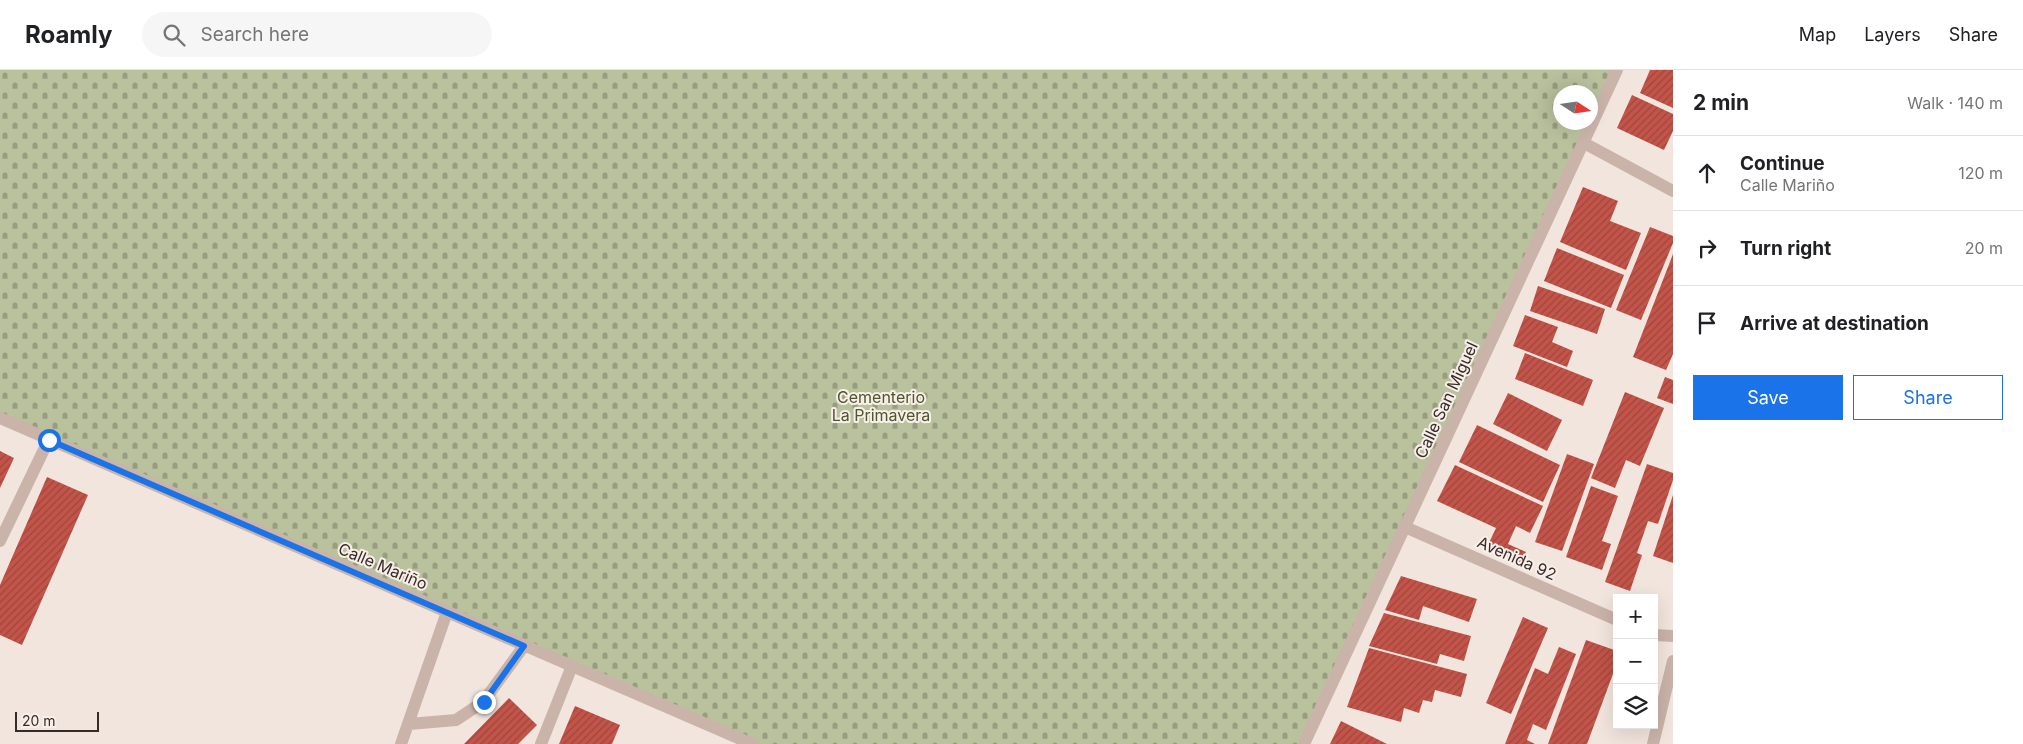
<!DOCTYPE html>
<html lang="en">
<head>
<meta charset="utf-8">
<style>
  body { margin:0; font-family:Inter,sans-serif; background:#f6f6f6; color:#202124 }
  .controls { position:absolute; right:15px; bottom:15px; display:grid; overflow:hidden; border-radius:0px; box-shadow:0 5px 20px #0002 }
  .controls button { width:45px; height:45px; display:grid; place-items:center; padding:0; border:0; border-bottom:1px solid #e0e0e0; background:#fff; color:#202124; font:25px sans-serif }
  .compass { position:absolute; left:1553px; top:15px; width:45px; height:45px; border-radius:50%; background:#fff; box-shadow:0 5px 20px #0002; rotate:102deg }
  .scale { position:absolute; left:15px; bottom:12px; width:84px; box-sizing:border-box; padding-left:5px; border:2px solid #372b29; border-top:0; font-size:14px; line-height:18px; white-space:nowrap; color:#372b29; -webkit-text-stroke:4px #f9efe9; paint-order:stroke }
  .stop { position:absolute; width:15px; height:15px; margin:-11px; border:4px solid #1a73e8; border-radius:50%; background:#fff }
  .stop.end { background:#1a73e8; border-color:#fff; box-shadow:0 1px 5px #0008 }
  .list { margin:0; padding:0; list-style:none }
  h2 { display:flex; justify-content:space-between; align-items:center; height:65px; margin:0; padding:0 20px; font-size:21px }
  h2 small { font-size:16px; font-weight:400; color:#757577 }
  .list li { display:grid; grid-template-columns:32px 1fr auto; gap:15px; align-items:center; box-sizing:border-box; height:75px; padding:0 20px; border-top:1px solid #e0e0e0 }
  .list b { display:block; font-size:19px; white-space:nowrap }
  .list p { margin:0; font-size:16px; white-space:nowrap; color:#757577 }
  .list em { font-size:16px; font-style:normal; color:#757577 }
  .actions { display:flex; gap:10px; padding:15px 20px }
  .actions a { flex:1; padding:11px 0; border:1px solid #1a73e8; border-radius:0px; text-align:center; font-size:18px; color:#1a73e8 }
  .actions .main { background:#1a73e8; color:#fff }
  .icon { flex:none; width:28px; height:28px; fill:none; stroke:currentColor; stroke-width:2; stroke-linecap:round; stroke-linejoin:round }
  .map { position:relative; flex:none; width:1673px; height:674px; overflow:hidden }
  header { display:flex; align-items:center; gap:30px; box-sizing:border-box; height:70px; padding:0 25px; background:#fff; border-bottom:1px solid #e0e0e0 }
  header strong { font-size:24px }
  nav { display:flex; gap:28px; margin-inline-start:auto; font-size:18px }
  .search { width:350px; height:45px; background:#f6f6f6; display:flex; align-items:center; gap:12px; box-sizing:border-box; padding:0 18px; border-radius:28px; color:#757577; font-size:19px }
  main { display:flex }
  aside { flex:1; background:#fff }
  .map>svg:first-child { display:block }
  .cemetery { fill:url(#cemetery-stones) }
  .building { fill:url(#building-hatch) }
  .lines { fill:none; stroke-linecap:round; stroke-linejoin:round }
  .minor { stroke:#cab3a9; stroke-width:12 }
  .route { stroke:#1a73e8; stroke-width:6 }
  .labels { text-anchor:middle; stroke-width:4; stroke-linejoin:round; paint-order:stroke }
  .park-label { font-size:16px; fill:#4c552d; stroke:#f9efe9 }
  .street-label { font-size:16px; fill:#372b29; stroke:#f9efe9 }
</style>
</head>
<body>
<header>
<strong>Roamly</strong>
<div class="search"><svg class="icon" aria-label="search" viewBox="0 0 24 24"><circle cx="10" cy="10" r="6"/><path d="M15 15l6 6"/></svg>Search here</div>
<nav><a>Map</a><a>Layers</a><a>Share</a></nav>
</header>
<main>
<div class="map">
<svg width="1673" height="674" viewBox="0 0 1673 674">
  <defs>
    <pattern id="cemetery-stones" width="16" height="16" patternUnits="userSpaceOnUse" patternTransform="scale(1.25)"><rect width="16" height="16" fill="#bac19d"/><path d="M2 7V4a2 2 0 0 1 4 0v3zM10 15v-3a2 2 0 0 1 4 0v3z" fill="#989d80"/></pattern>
    <pattern id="building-hatch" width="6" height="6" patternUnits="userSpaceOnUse" patternTransform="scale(1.25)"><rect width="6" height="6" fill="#c35449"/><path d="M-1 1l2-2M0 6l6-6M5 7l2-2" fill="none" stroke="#9f463d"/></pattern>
  </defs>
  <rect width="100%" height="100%" fill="#f2e5dd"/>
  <path class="cemetery" d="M0 0H1612L1591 46 1590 22H1560V52L1587 53 1302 674H751L0 348Z"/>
  <path class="building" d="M1650 0H1673V38L1640 23Z
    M1632 25 1673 44V61L1664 80 1617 58Z
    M1583 117 1618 131 1610 151 1641 163 1626 200 1560 172Z
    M1650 157 1673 166V173L1641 250 1616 240Z
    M1557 178 1624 205 1611 238 1544 211Z
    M1673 184V284L1666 300 1633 287Z
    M1538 216 1605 239 1597 264 1530 241Z
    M1525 245 1558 257 1552 272 1573 281 1567 297 1513 276Z
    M1525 283 1593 310 1583 336 1515 309Z
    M1665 307 1673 310V334L1657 328Z
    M1625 322 1664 338 1640 396 1626 390 1615 418 1591 408Z
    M1508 323 1562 350 1547 381 1493 354Z
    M1477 355 1560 395 1543 432 1459 392Z
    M0 381 14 388 0 418Z
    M1567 384 1594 394 1562 481 1535 472Z
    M1647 394 1673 403V410L1658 454 1648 451 1637 483 1642 485 1630 521 1605 512Z
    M1455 395 1543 436 1530 463 1516 456 1508 474 1526 482 1521 493 1487 477 1496 458 1437 431Z
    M47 407 88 425 22 575 0 565V515Z
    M1591 416 1618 426 1602 471 1611 474 1602 500 1566 487Z
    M1673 425V493L1653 486Z
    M1401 506 1477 529 1469 552 1423 536 1419 550 1385 540Z
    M1384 543 1471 566 1464 591 1440 584 1437 594 1369 576Z
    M1523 547 1548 558 1511 644 1486 633Z
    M1586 570 1617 581V593L1587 674H1548Z
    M1559 577 1576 584 1546 660 1533 654 1527 670 1535 674H1505L1535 598 1548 604Z
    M1369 578 1467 604 1461 627 1435 620 1432 632 1423 630 1419 643 1404 638 1401 652 1347 637Z
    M509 628 537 655 518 674H464Z
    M575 636 620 655 612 674H559Z
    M1341 651 1387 674H1330Z"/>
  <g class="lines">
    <path class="minor" d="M1584 73 1673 121
      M0 348 752 674
      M1405 457 1617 550
      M0 471 49 369
      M1654 565 1673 566
      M409 654 456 650 483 632 524 576
      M401 674 447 542
      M541 674 572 596
      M1304 674 1617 0
      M1653 674 1673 591"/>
  </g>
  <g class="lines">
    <path class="route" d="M49 370 524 576 484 632"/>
  </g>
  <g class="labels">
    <g class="park-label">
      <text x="881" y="333">Cementerio<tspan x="881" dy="18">La Primavera</tspan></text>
    </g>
    <g class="street-label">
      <text transform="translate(1446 330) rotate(-65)" y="6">Calle San Miguel</text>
      <text transform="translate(1517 488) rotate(24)" y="6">Avenida 92</text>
      <text transform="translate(383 496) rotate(23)" y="6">Calle Mariño</text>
    </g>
  </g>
</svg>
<div class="controls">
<button>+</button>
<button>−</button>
<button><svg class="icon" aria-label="layers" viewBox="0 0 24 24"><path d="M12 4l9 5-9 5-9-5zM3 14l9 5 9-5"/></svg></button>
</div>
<svg class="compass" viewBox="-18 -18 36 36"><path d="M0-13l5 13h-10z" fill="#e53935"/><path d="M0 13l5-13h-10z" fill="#757577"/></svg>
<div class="scale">20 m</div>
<div class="stop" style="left:49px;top:370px"></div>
<div class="stop end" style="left:484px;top:632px"></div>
</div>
<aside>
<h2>2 min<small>Walk · 140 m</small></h2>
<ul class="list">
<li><svg class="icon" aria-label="ahead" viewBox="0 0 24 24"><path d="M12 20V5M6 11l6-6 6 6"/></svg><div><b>Continue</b><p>Calle Mariño</p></div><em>120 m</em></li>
<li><svg class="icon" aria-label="right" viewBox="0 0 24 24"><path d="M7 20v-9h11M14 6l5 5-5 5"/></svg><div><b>Turn right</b></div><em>20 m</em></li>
<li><svg class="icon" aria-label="arrive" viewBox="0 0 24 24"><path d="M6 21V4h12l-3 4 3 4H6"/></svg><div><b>Arrive at destination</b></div></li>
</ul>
<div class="actions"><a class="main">Save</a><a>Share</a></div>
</aside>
</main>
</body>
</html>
